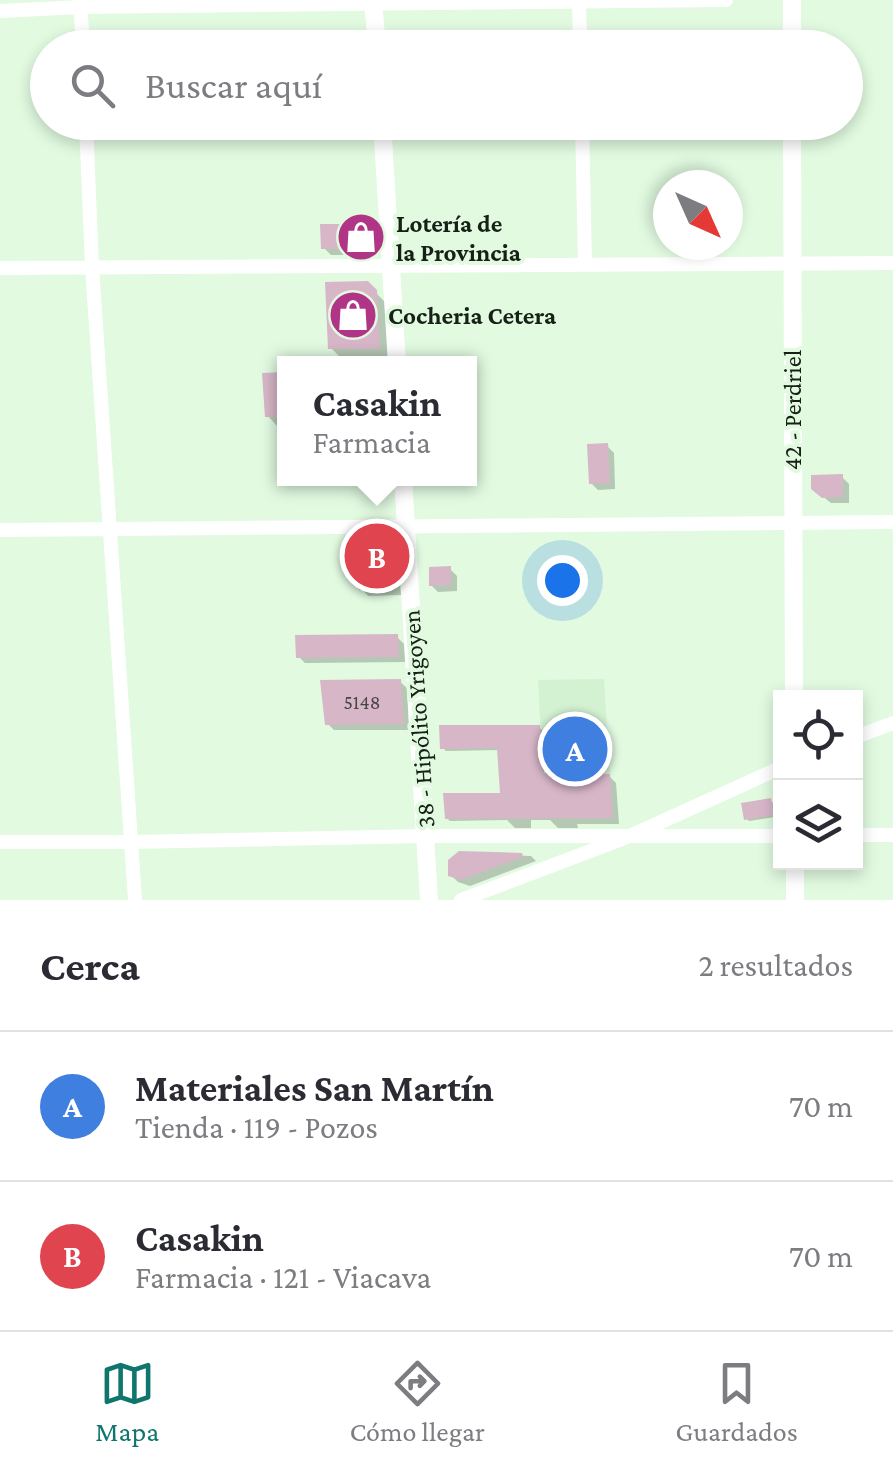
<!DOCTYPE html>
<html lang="es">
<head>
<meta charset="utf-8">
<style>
  body { margin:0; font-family:"Crimson Pro",serif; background:#f2f2f3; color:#2b2b33 }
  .controls { position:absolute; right:30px; bottom:30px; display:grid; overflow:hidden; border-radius:0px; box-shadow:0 5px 15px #0003 }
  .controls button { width:90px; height:90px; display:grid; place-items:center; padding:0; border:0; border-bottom:2px solid #e1e1e2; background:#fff; color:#2b2b33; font:50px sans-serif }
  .compass { position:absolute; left:653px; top:170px; width:90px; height:90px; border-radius:50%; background:#fff; box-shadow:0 5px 15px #0003; rotate:135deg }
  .you { position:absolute; left:562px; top:580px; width:35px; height:35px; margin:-25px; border:8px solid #fff; border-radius:50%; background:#1a73e8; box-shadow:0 0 0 15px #1a73e833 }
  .badge { display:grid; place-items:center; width:65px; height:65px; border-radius:50%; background:#0f766e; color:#fff; font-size:32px; font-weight:700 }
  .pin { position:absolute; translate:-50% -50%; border:5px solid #fff; box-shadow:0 2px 10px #0006 }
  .popup { position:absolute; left:277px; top:356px; width:200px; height:130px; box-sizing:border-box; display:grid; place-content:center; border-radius:0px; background:#fff; filter:drop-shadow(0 2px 8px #0005); font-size:32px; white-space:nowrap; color:#7c7c81 }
  .popup b { font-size:38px; color:#2b2b33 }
  .popup::after { content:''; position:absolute; left:50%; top:100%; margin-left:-20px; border:20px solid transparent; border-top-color:#fff }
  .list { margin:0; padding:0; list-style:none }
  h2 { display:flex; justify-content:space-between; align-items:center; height:130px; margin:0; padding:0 40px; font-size:42px }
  h2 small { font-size:32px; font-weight:400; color:#7c7c81 }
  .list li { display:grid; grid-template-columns:65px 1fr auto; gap:30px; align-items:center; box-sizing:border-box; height:150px; padding:0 40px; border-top:2px solid #e1e1e2 }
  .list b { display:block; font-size:38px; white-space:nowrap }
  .list p { margin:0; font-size:32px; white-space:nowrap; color:#7c7c81 }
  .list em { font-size:32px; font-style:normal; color:#7c7c81 }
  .icon { flex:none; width:55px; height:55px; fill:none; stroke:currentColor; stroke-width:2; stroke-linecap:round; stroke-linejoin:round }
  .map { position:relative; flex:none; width:893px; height:900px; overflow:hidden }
  .search { position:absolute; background:#fff; box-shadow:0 5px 15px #0003; left:30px; right:30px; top:30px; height:110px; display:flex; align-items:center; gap:25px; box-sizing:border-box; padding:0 35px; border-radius:55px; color:#7c7c81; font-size:38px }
  .sheet { height:430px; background:#fff }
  nav { display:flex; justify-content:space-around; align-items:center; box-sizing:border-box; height:140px; border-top:2px solid #e1e1e2; background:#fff; font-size:28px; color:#7c7c81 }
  nav a { display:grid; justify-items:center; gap:5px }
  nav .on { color:#0f766e }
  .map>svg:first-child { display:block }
  .built { fill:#d3f2d2 }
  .shadow { fill:#0003 }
  .building { fill:#d7b6c8 }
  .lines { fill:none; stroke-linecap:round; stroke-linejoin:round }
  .minor { stroke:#fff; stroke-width:14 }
  .tertiary { stroke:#fff; stroke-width:18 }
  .labels { text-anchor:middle; stroke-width:8; stroke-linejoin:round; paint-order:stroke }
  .number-label { font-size:20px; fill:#474643 }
  .poi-label { font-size:25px; font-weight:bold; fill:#172017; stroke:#e1fae0; text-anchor:start }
  .street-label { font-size:25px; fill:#172017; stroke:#e1fae0 }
</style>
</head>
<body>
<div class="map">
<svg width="893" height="900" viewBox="0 0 893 900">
  <rect width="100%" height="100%" fill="#e1fae0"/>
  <path class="built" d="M604 679 610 774 543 773 538 680Z"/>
  <path class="shadow" d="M373 226 380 233V247L373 255H331L324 248Z
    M367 284 387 304 390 358 342 359 331 348Z
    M265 375H284V427H278L268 416Z
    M607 446 614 453 615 489 598 490 591 483Z
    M842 477 849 484V503H831L821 495Z
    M384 546 398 559 401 595 368 596 362 589Z
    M450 569 457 576V591L438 592 431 585Z
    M397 637 404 644 405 662 305 663 298 656Z
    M400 682 407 688 409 730H334L327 723Z
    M539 727 542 730 544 776H609L616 783 619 824H577L578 828H558L550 820H531V828H515L507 820 450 821 447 818 503 795 500 750 446 751 443 748Z
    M771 801 773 803 775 817 749 821 746 818Z
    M459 854 531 856 536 861 470 886 458 882 451 875Z"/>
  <path class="building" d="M320 224H374V240L366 249H321Z
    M368 281 377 290 380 349H328L325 282Z
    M284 372V417H265L262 373Z
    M608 443 610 483 589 484 587 444Z
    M843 474V497L822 498 811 489V475Z
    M356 543H385L392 550 395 589 359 590Z
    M451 566V585L429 586V567Z
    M398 634 399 657 296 658 295 635Z
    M401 679 404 724 325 725 320 680Z
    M439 725H540L543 773 610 774 613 818 445 819 443 793H500L497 748 440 749Z
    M771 798 774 815 744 820 741 803Z
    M459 851 522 853 523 857 461 880 448 876V860Z"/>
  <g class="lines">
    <path class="minor" d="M80 0 83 48
      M579 0 580 48
      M0 11 81 7 726 0
      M86 122 92 267 135 900
      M582 122 585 263
      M0 268 893 263
      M0 530 893 522
      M856 737 893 723
      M856 835H893
      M0 842H131L425 836H780
      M461 900 630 836 780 768"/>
    <path class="tertiary" d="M373 0 377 48
      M792 48V0
      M382 122 397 364
      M792 122 794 698
      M403 478 429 900
      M795 862V900"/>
  </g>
  <defs>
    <g id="shop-disc" transform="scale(2.5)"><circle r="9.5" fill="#b13587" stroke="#e1fae0"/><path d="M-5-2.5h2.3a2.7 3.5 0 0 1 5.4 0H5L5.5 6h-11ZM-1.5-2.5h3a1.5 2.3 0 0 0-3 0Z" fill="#fff"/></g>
  </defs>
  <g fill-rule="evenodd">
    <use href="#shop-disc" x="361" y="237"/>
    <use href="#shop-disc" x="353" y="315"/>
  </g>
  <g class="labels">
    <g class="number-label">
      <text x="362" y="709">5148</text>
    </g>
    <g class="poi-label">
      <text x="396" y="232">Lotería de<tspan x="396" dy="29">la Provincia</tspan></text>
      <text x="388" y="324">Cocheria Cetera</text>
    </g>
    <g class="street-label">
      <text transform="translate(792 410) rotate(-90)" y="9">42 - Perdriel</text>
      <text transform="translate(418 719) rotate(-94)" y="9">38 - Hipólito Yrigoyen</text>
    </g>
  </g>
</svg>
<div class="controls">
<button><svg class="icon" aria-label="locate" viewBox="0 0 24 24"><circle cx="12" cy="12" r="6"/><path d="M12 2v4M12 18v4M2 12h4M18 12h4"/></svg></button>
<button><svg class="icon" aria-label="layers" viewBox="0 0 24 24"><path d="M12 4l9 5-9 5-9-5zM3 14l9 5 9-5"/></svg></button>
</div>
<svg class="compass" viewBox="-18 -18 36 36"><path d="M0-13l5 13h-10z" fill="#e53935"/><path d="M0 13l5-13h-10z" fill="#7c7c81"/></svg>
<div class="you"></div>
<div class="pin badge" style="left:575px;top:749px;background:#3f7fe0">A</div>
<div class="pin badge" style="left:377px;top:556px;background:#e0444e">B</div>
<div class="popup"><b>Casakin</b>Farmacia</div>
<div class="search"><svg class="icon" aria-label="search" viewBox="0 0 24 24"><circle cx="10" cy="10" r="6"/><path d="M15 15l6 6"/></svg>Buscar aquí</div>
</div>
<section class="sheet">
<h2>Cerca<small>2 resultados</small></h2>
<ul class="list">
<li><span class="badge" style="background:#3f7fe0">A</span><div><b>Materiales San Martín</b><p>Tienda · 119 - Pozos</p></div><em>70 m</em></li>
<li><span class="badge" style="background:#e0444e">B</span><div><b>Casakin</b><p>Farmacia · 121 - Viacava</p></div><em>70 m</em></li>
</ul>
</section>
<nav>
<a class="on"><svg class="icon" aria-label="map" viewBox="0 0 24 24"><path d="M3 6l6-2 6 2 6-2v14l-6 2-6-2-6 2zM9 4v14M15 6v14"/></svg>Mapa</a>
<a><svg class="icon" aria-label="directions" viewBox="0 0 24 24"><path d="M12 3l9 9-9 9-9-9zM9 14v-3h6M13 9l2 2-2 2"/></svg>Cómo llegar</a>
<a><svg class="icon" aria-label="saved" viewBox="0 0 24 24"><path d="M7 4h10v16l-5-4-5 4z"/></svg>Guardados</a>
</nav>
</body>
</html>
